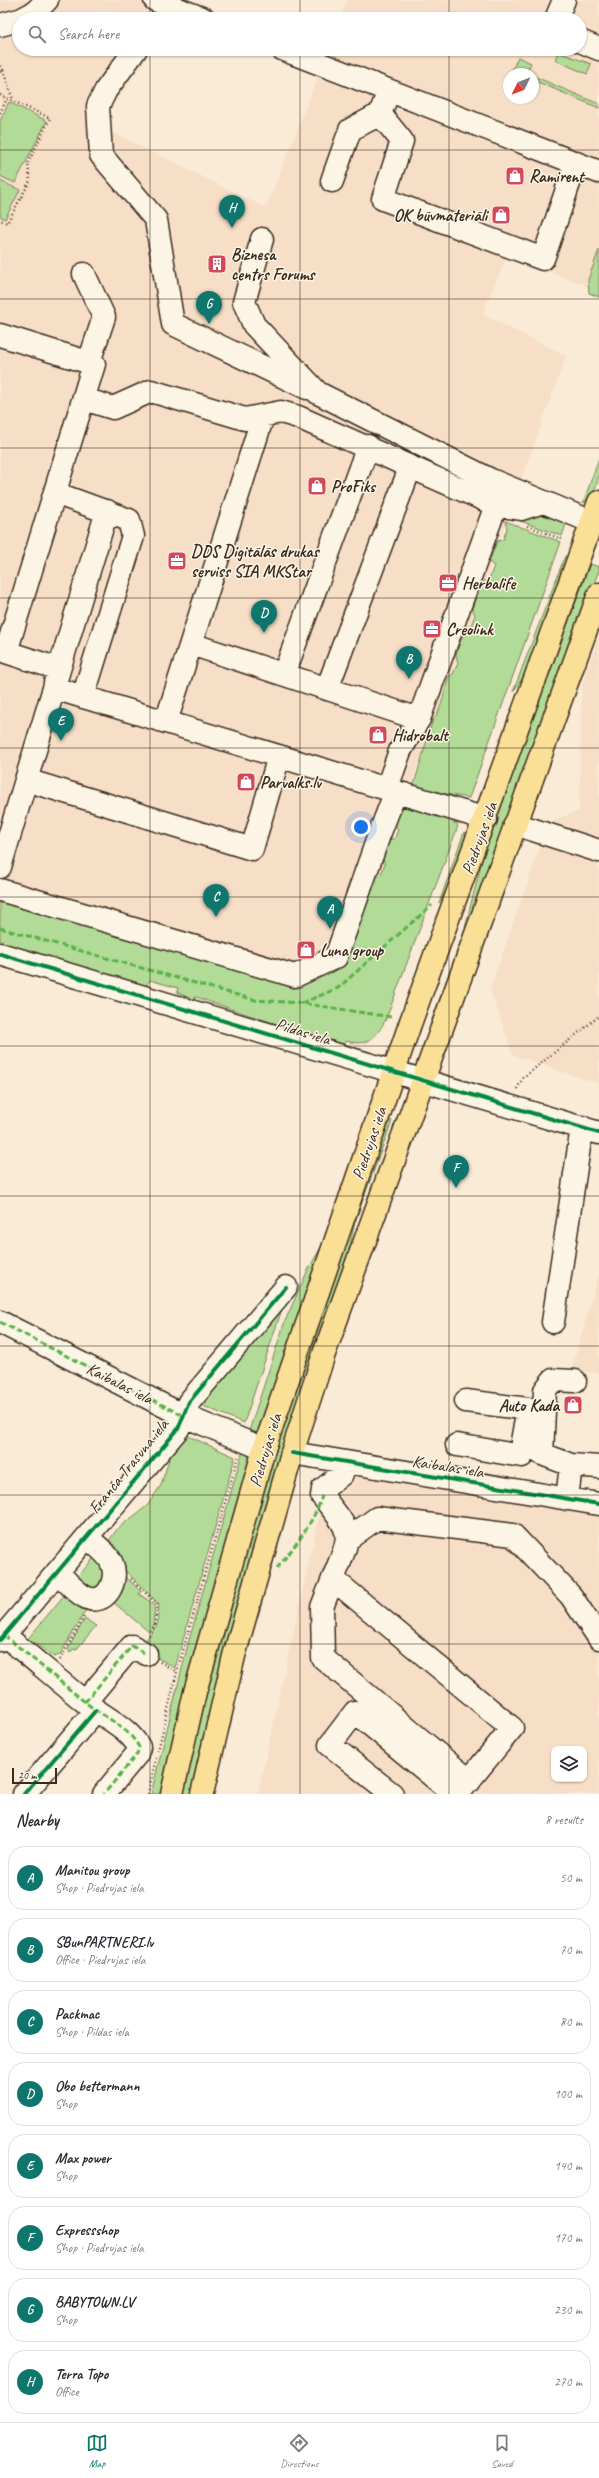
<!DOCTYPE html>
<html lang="en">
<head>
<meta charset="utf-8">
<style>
  body { margin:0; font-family:Caveat,sans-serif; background:#f7f7f7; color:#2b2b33 }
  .controls { position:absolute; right:12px; bottom:12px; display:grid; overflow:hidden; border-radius:8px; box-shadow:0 1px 3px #0004 }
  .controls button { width:36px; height:36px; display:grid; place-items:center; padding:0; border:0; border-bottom:1px solid #e1e1e2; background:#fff; color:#2b2b33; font:20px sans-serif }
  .compass { position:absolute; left:503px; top:68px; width:36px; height:36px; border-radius:50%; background:#fff; box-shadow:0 1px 3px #0004; rotate:227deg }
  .scale { position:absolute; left:12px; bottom:10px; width:45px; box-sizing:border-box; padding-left:4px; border:2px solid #3b2a1e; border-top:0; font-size:11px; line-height:14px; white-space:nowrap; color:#3b2a1e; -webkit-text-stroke:3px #fcf5e5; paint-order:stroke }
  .you { position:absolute; left:361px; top:827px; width:14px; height:14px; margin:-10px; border:3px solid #fff; border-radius:50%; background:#1a73e8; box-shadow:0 0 0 6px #1a73e833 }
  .badge { display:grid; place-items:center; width:26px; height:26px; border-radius:50%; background:#0f766e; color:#fff; font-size:13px; font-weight:700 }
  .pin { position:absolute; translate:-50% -33px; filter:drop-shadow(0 1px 2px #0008) }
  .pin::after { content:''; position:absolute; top:21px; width:14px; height:12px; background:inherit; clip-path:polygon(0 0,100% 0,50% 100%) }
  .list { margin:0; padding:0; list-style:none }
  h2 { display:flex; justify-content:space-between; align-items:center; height:52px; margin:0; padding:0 16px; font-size:17px }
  h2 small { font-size:13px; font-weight:400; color:#7c7c81 }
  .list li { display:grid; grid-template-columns:26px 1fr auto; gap:12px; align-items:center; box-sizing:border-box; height:64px; margin:0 8px 8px; padding:0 8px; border:1px solid #e1e1e2; border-radius:16px }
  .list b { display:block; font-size:15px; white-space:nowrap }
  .list p { margin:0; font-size:13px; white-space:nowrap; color:#7c7c81 }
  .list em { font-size:13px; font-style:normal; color:#7c7c81 }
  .icon { flex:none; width:22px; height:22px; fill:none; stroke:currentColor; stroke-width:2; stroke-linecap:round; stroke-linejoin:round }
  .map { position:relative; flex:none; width:599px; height:1794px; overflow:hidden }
  .search { position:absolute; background:#fff; box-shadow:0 1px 3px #0004; left:12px; right:12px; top:12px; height:44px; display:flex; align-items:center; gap:10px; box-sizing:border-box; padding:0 14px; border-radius:22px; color:#7c7c81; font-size:15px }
  .sheet { height:628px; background:#fff }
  nav { display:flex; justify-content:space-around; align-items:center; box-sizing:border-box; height:56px; border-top:1px solid #e1e1e2; background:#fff; font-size:11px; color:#7c7c81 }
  nav a { display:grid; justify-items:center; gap:2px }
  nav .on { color:#0f766e }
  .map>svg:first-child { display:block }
  .built { fill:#f7dec6; fill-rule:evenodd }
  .green { fill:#b2db97; stroke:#76825a }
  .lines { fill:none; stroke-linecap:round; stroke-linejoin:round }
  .minor-casing { stroke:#3b2a1e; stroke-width:25 }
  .major-casing { stroke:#3b2a1e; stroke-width:25 }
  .path { stroke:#3b2a1e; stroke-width:2.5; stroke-dasharray:1 3; stroke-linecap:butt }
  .minor { stroke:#fcf5e5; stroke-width:22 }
  .major { stroke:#fadf96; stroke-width:22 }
  .quiet { stroke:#57b245; stroke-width:3; stroke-dasharray:6 3; stroke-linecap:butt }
  .cycleway-casing { stroke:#fcf5e5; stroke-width:6 }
  .cycleway { stroke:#00873e; stroke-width:4 }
  .grid { fill:none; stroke:#3b2a1e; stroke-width:1; stroke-opacity:0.55 }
  .labels { text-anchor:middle; stroke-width:3; stroke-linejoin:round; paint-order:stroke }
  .poi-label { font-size:17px; font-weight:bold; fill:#3b2a1e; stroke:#fcf5e5; text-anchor:start }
  .street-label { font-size:17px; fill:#3b2a1e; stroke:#fcf5e5 }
</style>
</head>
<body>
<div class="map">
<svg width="599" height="1794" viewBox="0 0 599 1794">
  <rect width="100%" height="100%" fill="#faebd7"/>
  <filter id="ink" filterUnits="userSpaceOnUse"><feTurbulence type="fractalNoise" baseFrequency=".025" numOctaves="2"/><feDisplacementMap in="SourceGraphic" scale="8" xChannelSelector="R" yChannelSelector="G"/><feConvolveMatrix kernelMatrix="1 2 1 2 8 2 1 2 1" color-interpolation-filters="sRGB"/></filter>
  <g filter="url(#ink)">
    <path class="built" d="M0 0H187L174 19H19V49H153L99 126 266 208 329 49H580V19H340L347 0H599V264L591 287 507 256 482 314 566 356 346 966 288 1000 0 913ZM509 74H533V98H509Z
      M599 635V1084L513 1055 490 989 549 822 579 811 582 684Z
      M599 1273V1373L571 1371Z
      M358 1476 599 1515V1794H258L320 1512 334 1494ZM554 1749H584V1779H554Z"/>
    <path class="green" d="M558 52 591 64 587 74 555 60Z
      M518 57 531 63 526 73 528 74 512 71Z
      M533 76 599 104V108L533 80Z
      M9 102 47 121 15 183 0 176V121Z
      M0 181 20 190 5 219 0 216Z
      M599 250V297L589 293 588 280Z
      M599 458C599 477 599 492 583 503Z
      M540 514 564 522 566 524 562 536 515 519Z
      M505 521 561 542 469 798 413 788 433 719C441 714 445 687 449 676L453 674 458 663 456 655 465 627H470L475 615 472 608 483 582 489 579 494 566 489 562 497 541 503 540 507 528Z
      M565 556 569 557 530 667 513 692Z
      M590 564 599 567V570L434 1027 430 1025 463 935 487 841Z
      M403 799 449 818 458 826 386 1019C376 1038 368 1047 346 1041L343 1047 196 997 193 1000 177 992 178 988 150 980 147 985H137L8 946 0 940V900L3 899 293 987 344 963 375 878 381 874 385 863 382 858 389 840 395 838 398 829 394 824Z
      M464 832 467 839 455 875 439 903Z
      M388 1119 392 1121 355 1222 344 1272 191 1794H180L228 1611 275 1446Z
      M330 1231 262 1427 257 1434H248L285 1321 307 1272Z
      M283 1306 244 1423 201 1405Z
      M184 1434 235 1457 175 1668 140 1648 157 1625 159 1604 103 1549 118 1528 147 1506 161 1485 173 1447Z
      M243 1450 251 1459 163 1794H151L188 1644Z
      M98 1553 110 1567 97 1592 74 1581Z
      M120 1572 141 1591 139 1594 155 1605 153 1627 149 1632 113 1602Z
      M70 1588 88 1606 60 1655 54 1657 34 1642 32 1644 27 1640Z
      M84 1620H87L96 1626 76 1650 73 1649 70 1653 68 1649Z"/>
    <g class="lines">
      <g class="minor-casing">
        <path id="minor" d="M155 0 204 19
          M22 19 35 12 47 0
          M556 19 564 0
          M0 25 19 20
          M580 41 599 49
          M136 49 106 90 98 106 101 155 156 220 173 324 307 388
          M282 49 599 172
          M380 114 402 141 383 199 543 259 576 163
          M332 181 350 130 380 114 385 101
          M262 239 244 302 254 325 318 393 491 480 592 522
          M84 274 104 317 89 362
          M0 335 94 364 6 652 59 669
          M84 399 113 408 151 391 245 419 281 412 298 417 496 505 521 509 543 502
          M55 493 129 520 133 536 83 697
          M191 644 419 719
          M284 674 368 446
          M55 683 107 511
          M327 689 410 468
          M166 722 263 416
          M279 756 252 849 26 780 54 688 486 819
          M387 788 400 751 419 719 496 505
          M515 824 599 851
          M0 867 26 780
          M0 890 295 976 336 957 379 835 396 791
          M0 954 599 1133
          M0 1322 184 1416 264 1449
          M553 1322 582 1127
          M466 1401 528 1409 522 1441 542 1454 571 1465
          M457 1445 522 1456V1441
          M292 1453 599 1504
          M542 1454 545 1390 553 1380 575 1381
          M345 1463 342 1474 323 1489 322 1496C355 1536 351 1533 333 1579L512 1728 458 1794
          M567 1499 571 1465 599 1467
          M348 1539 377 1518 513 1535 571 1596 599 1638
          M57 1572C66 1580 75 1592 85 1597 106 1608 119 1580 112 1564 109 1554 94 1544 87 1537
          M333 1579 322 1607 323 1658 470 1781
          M4 1635C31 1657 58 1680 85 1702 103 1717 127 1726 139 1747L137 1754 104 1794
          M0 1640 178 1429 189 1402 286 1287
          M85 1702 132 1646 146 1654
          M24 1794 96 1710
          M392 1794 330 1745 355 1712 454 1794"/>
      </g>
      <g class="major-casing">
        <path id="major" d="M172 1794 195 1692 264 1449 410 1024 599 502
          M202 1794 234 1656 292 1453 324 1354 599 594"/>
      </g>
      <path class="path" d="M0 66 3 70
        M0 72 3 70 13 100
        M0 95 50 118 28 163 30 181 7 223 0 220
        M0 113 7 98
        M527 526 564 540
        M517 1089 523 1078 599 1016
        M131 1579 157 1604 155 1625 149 1635
        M60 1660 85 1615
        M160 1662 177 1672
        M158 1751 177 1672 238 1457
        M148 1794 156 1758"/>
      <use href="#minor" class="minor"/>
      <use href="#major" class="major"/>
      <path class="quiet" d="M0 928 255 1000 301 1003 391 1017
        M302 1003 338 988 432 905
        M0 1322 184 1416
        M277 1568C295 1546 313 1524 322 1496
        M4 1635C31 1657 58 1680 85 1702 103 1717 127 1726 139 1747L137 1754 104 1794
        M85 1702 132 1646 146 1654"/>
      <g class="cycleway-casing">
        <path id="cycleway" d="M0 954 599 1133
          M292 1453 599 1504
          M0 1640 178 1429 189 1402 286 1287
          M24 1794 96 1710"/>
      </g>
      <use href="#cycleway" class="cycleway"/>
    </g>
  </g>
  <path class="grid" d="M150 0V19M300 0V19M449 0V19M150 49V1794M300 49V1794M449 49V1794M0 150H599M0 299H599M0 448H599M0 598H599M0 748H599M0 897H599M0 1046H599M0 1196H599M0 1346H599M0 1495H599M0 1644H599"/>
  <defs>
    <g id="shop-square" transform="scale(1)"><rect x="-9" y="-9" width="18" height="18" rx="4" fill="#d1495b" stroke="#fcf5e5"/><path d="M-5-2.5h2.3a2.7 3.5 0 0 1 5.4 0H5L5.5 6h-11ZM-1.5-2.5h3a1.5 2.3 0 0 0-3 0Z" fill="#fff"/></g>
    <g id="building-square" transform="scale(1)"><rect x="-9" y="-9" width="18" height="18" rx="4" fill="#d1495b" stroke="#fcf5e5"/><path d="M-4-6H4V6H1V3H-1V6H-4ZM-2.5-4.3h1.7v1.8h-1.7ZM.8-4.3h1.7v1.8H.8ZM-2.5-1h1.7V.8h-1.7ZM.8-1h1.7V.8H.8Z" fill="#fff"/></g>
    <g id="office-square" transform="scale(1)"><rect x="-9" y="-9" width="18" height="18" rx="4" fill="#d1495b" stroke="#fcf5e5"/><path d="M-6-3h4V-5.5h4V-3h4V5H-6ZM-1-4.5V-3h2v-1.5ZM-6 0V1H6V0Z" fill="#fff"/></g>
  </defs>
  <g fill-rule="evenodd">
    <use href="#shop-square" x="515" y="176"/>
    <use href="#shop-square" x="501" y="215"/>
    <use href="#building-square" x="217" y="264"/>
    <use href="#shop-square" x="317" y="486"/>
    <use href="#office-square" x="177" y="561"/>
    <use href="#office-square" x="448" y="583"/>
    <use href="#office-square" x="432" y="629"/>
    <use href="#shop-square" x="378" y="735"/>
    <use href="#shop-square" x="246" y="782"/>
    <use href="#shop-square" x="306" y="950"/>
    <use href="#shop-square" x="573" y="1405"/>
  </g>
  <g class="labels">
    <g class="poi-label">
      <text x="529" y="182">Ramirent</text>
      <text x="487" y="221" text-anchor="end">OK būvmateriāli</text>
      <text x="231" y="260">Biznesa<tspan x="231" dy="20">centrs Forums</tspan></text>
      <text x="331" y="492">ProFiks</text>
      <text x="191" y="557">DDS Digitālās drukas<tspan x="191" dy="20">serviss SIA MKStar</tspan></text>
      <text x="462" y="589">Herbalife</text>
      <text x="446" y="635">Creolink</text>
      <text x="392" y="741">Hidrobalt</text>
      <text x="260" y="788">Parvalks.lv</text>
      <text x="320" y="956">Luna group</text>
      <text x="559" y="1411" text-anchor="end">Auto Kada</text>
    </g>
    <g class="street-label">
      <text transform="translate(479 838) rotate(-70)" y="6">Piedrujas iela</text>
      <text transform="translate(303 1031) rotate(17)" y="6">Pildas iela</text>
      <text transform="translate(369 1143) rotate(-71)" y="6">Piedrujas iela</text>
      <text transform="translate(120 1383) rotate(27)" y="6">Kaibalas iela</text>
      <text transform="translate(265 1450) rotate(-73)" y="6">Piedrujas iela</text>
      <text transform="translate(128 1466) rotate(-51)" y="6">Franča Trasuna iela</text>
      <text transform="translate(448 1466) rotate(9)" y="6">Kaibalas iela</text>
    </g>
  </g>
</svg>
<div class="controls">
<button><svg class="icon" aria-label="layers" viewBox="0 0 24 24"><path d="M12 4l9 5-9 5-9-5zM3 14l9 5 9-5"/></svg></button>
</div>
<svg class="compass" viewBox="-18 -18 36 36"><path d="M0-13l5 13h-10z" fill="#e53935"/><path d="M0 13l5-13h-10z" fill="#7c7c81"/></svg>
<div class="scale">20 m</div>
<div class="you"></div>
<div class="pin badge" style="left:330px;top:929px">A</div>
<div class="pin badge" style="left:409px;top:679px">B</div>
<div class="pin badge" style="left:216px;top:917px">C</div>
<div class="pin badge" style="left:264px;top:633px">D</div>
<div class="pin badge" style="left:61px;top:741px">E</div>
<div class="pin badge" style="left:456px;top:1188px">F</div>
<div class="pin badge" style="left:209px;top:324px">G</div>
<div class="pin badge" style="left:232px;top:228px">H</div>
<div class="search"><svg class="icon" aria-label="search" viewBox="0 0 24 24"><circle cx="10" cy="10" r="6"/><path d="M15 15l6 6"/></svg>Search here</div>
</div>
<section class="sheet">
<h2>Nearby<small>8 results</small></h2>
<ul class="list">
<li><span class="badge">A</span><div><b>Manitou group</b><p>Shop · Piedrujas iela</p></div><em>50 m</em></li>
<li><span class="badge">B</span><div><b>SBunPARTNERI.lv</b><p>Office · Piedrujas iela</p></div><em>70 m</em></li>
<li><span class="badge">C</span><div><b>Packmac</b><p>Shop · Pildas iela</p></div><em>80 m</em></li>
<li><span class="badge">D</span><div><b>Obo bettermann</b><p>Shop</p></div><em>100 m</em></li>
<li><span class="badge">E</span><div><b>Max power</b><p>Shop</p></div><em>140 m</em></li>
<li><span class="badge">F</span><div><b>Expressshop</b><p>Shop · Piedrujas iela</p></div><em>170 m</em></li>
<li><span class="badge">G</span><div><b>BABYTOWN.LV</b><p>Shop</p></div><em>230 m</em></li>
<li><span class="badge">H</span><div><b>Terra Topo</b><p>Office</p></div><em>270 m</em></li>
</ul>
</section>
<nav>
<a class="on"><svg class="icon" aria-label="map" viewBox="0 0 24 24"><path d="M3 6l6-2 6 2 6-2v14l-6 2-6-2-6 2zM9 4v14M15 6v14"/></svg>Map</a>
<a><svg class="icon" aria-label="directions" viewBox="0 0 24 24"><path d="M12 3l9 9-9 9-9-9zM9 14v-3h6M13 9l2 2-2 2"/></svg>Directions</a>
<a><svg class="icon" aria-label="saved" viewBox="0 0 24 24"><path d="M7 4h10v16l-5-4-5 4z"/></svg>Saved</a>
</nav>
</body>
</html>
